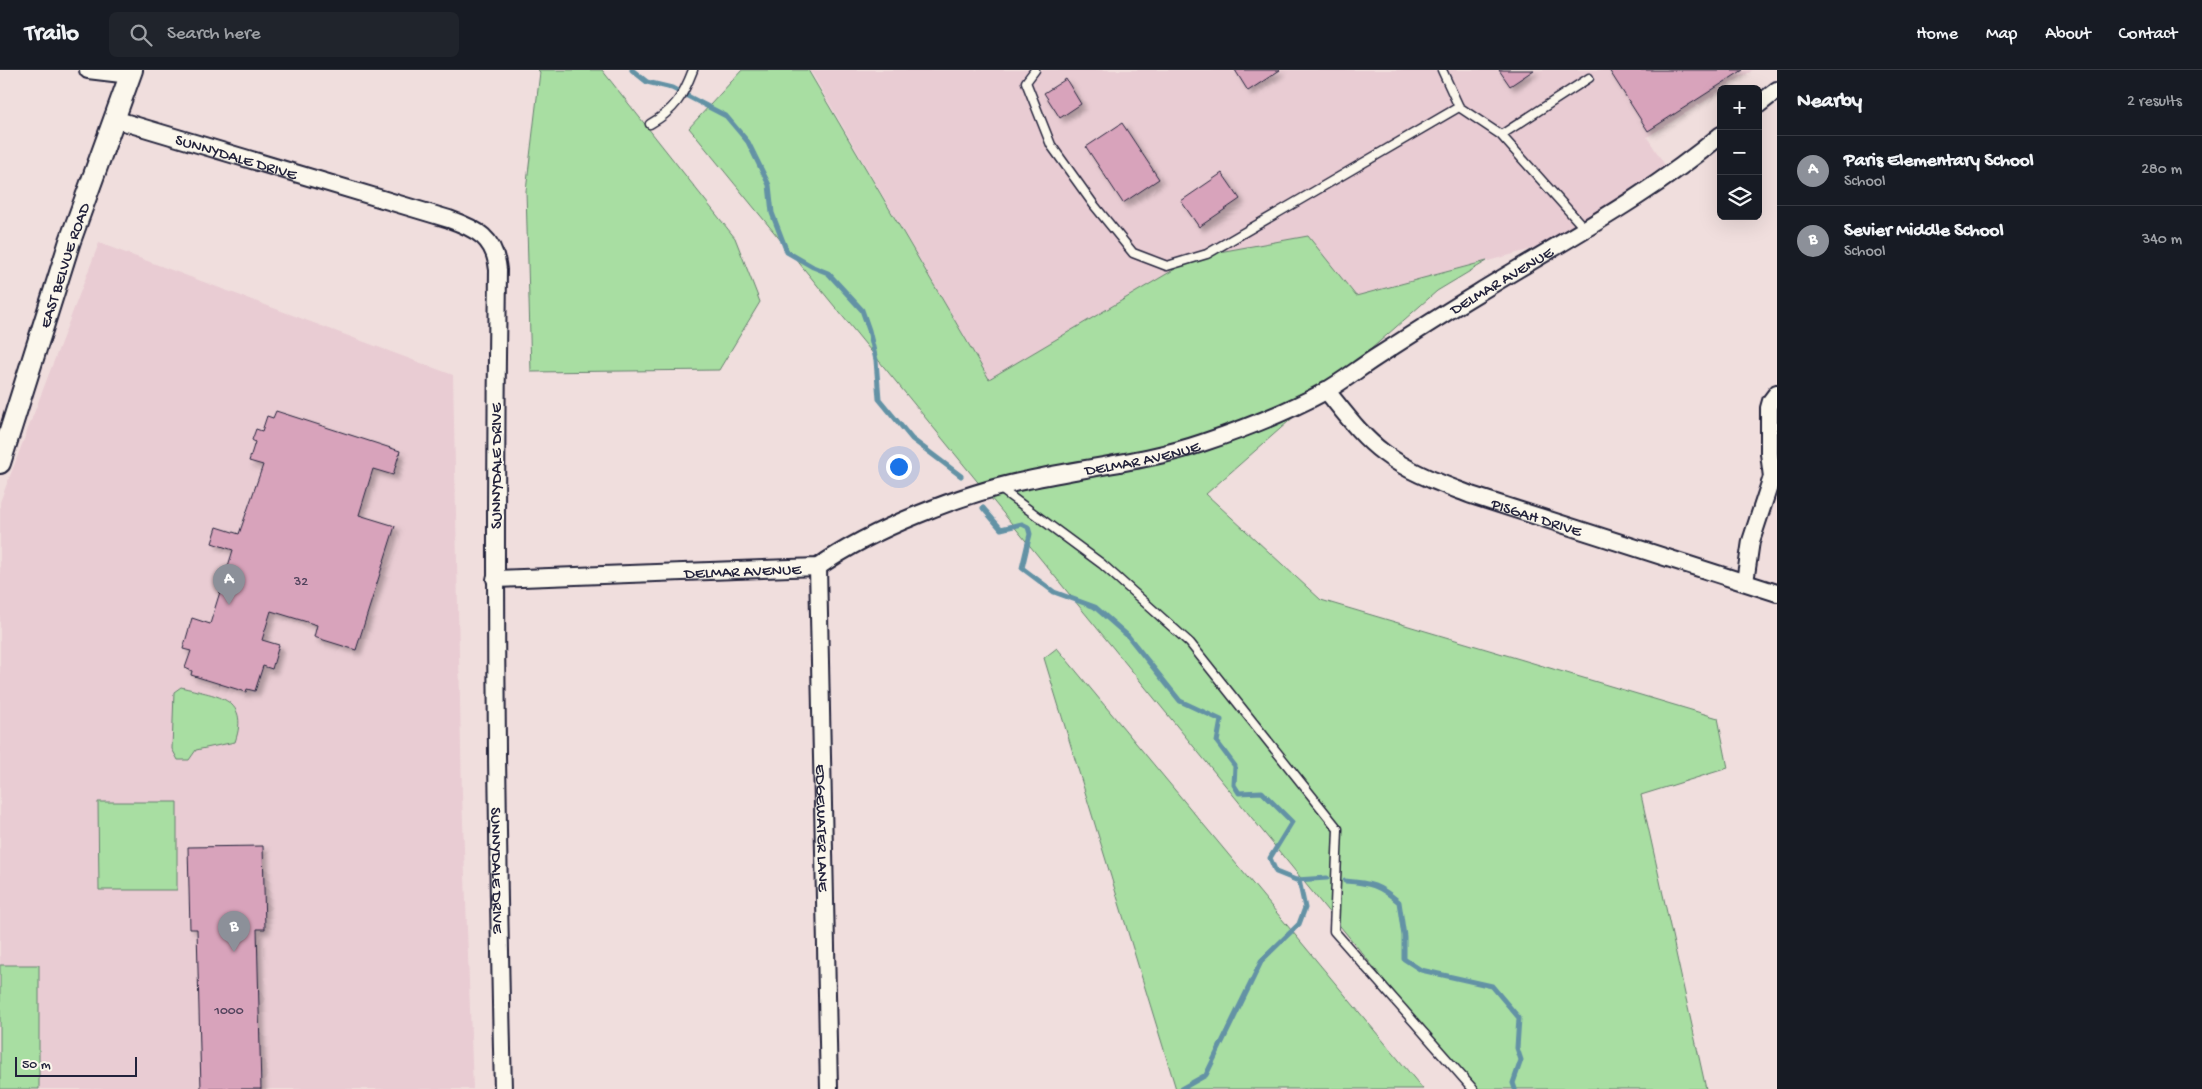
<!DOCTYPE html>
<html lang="en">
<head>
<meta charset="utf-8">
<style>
  body { margin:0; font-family:"Gochi Hand",sans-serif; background:#20242c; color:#f1f3f6 }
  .controls { position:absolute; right:15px; top:15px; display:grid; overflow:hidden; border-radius:8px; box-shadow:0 5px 20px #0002 }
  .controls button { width:45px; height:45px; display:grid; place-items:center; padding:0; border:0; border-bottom:1px solid #363941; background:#171b24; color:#f1f3f6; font:25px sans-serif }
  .scale { position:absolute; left:15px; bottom:12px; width:122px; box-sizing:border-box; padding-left:5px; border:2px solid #22223b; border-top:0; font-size:14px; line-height:18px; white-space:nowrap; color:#22223b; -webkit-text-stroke:4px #fbf7ec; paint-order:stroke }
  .you { position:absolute; left:898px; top:396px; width:18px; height:18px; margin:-12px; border:4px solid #fff; border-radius:50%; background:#1a73e8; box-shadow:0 0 0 8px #1a73e833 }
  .badge { display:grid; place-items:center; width:32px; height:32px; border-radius:50%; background:#8c9099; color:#fff; font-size:16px; font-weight:700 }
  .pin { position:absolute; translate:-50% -41px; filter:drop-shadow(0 1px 2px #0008) }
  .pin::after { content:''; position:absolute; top:26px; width:18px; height:15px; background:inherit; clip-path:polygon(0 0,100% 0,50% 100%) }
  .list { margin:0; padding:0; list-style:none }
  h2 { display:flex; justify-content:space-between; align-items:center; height:65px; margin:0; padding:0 20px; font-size:21px }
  h2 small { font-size:16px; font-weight:400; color:#9ea1a6 }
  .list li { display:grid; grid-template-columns:32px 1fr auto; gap:15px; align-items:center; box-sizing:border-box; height:70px; padding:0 20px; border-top:1px solid #363941 }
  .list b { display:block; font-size:19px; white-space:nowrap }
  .list p { margin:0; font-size:16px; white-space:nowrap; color:#9ea1a6 }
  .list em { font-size:16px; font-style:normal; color:#9ea1a6 }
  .icon { flex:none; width:28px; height:28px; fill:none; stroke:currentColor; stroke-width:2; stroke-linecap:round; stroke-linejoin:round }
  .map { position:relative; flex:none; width:1777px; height:1019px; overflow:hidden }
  header { display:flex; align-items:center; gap:30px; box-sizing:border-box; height:70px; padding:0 25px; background:#171b24; border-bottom:1px solid #363941 }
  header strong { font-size:24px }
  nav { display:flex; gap:28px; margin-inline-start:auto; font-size:18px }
  .search { width:350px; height:45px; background:#20242c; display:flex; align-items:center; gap:12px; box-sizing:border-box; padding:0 18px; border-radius:8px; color:#9ea1a6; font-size:19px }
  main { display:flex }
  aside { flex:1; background:#171b24 }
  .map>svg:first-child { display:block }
  .built { fill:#e9ccd3 }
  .green { fill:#a8dea2; stroke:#65806e }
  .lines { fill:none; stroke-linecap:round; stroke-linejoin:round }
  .stream { stroke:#6392a5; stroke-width:5 }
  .building { fill:#d8a3bb; stroke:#22223b; filter:url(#shadow) }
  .service-casing { stroke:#22223b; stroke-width:11 }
  .minor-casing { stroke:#22223b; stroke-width:20 }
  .tertiary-casing { stroke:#22223b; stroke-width:24 }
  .service { stroke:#fbf7ec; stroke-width:8 }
  .minor { stroke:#fbf7ec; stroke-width:16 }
  .tertiary { stroke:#fbf7ec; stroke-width:20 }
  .labels { text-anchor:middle; stroke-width:4; stroke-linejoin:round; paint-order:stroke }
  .number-label { font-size:14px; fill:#50425b }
  .street-label { font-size:16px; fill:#22223b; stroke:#fbf7ec }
</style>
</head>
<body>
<header>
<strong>Trailo</strong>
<div class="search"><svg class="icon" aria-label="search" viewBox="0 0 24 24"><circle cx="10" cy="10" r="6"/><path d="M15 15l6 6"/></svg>Search here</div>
<nav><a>Home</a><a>Map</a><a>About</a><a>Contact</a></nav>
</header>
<main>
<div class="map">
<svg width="1777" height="1019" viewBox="0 0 1777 1019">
  <defs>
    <filter id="shadow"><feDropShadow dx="4.5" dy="4.5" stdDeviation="2.5" flood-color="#0004"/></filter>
  </defs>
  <rect width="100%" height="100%" fill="#f0dedd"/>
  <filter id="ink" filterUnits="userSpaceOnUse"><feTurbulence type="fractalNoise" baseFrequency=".02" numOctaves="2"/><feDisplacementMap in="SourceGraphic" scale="10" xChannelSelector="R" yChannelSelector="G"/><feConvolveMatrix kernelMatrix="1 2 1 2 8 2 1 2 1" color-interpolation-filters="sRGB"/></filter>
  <g filter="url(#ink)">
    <path class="built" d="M810 0H1753L1721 19V21L1647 67 1665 95 1554 173 1356 227 989 309Z
      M99 173 453 305 462 725 473 1019H0V432Z"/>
    <path class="green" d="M538 0H602L735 168 760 232 719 300 531 302 526 121 540 2Z
      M742 0H808L989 309 1197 186 1308 166 1356 226 1487 191 1437 221 1206 424 1321 530 1718 648 1728 698 1641 725 1706 1019H1473L689 58Z
      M1057 578 1423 1019H1176L1044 588Z
      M181 617C214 626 251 626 235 672L196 680 189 690H178L172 679 174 622Z
      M98 732H177V820H99Z
      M0 895H39V1019H0Z"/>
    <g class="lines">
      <path class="stream" d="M632 0 647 12 672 18 726 46 748 72 769 115 772 143 787 182 813 197 828 203 862 240 869 260 876 290 879 329 912 369 961 406
        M983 438 1001 459 1022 454 1028 457 1030 464 1022 498 1054 522 1095 537 1128 566 1180 631 1221 650 1217 672 1235 696 1234 715 1239 723 1262 722 1292 752 1270 788 1276 802 1296 810 1327 808
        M1345 811C1371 813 1379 815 1399 832L1404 866V889L1421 900 1492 916 1519 948 1517 978 1521 990 1513 1013 1515 1019
        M1181 1019 1206 1005 1262 890 1299 854 1305 838 1299 810"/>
    </g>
    <path class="building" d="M1235 0H1280L1248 21Z
      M1499 0H1534L1510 16Z
      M1609 0H1743L1648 61Z
      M1066 9 1081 34 1060 48 1044 23Z
      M1122 53 1159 109 1123 133 1086 77Z
      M1222 103 1240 129 1199 157 1181 131Z
      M276 341 400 381 393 405 373 399 359 445 395 456 356 580 314 567 317 555 271 541 262 570 279 575 272 599 263 596 255 621 247 619 246 622 191 605 192 601 185 598 191 581 183 579 192 548 210 554 233 480 212 473 217 457 239 464 263 395 249 391 255 372 252 370 256 359 262 361 267 346 273 348Z
      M263 776 265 859H257L261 1019H201L197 859H190L188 777Z"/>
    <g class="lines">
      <g class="service-casing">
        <path id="service" d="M1035 0 1026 12 1051 75 1094 135 1133 183 1167 196 1207 184 1459 37 1501 65 1586 160
          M1442 0 1459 37
          M650 54C675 40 683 26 693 0
          M1501 65 1589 8
          M998 417 1102 494 1190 573 1338 759 1334 861 1473 1019"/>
      </g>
      <g class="minor-casing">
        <g id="minor">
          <path d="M88 0 130 5"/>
          <path d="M1758 35 1777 20"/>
          <path id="s1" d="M114 49 449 149C477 159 495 168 498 200 494 473 496 746 503 1019"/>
          <path id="s2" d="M1326 320C1344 342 1361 366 1384 383 1410 403 1440 413 1471 425L1777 523"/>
          <path d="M1777 323 1771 331 1769 338V383L1772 407 1777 403"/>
          <path id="s3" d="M818 497 829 1019"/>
          <path id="s4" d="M495 509 818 497C872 459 963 423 1028 410 1085 397 1147 392 1202 373 1244 359 1285 343 1324 322 1342 312 1358 299 1375 288 1409 266 1443 244 1478 223 1561 172 1646 128 1721 65"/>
          <path d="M1745 512 1751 471 1772 407"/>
        </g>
      </g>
      <g class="tertiary-casing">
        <g id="tertiary">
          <path id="s5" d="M0 393 70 171 132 0"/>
        </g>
      </g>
      <use href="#service" class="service"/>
      <use href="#minor" class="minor"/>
      <use href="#tertiary" class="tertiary"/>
    </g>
  </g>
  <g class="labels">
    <g class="number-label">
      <text x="301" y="515">32</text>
      <text x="229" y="944">1000</text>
    </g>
    <g class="street-label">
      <text dy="6" stroke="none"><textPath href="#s1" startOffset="128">SUNNYDALE DRIVE</textPath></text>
      <text dy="6" stroke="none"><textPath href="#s5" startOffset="208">EAST BELVUE ROAD</textPath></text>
      <text dy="6" stroke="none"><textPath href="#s4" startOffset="1072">DELMAR AVENUE</textPath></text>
      <text dy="6" stroke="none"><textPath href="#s4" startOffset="668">DELMAR AVENUE</textPath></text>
      <text transform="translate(495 396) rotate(-90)" y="6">SUNNYDALE DRIVE</text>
      <text dy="6" stroke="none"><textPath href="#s2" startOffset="252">PISGAH DRIVE</textPath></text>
      <text dy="6" stroke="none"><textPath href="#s4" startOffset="248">DELMAR AVENUE</textPath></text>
      <text dy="6" stroke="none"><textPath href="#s3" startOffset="261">EDGEWATER LANE</textPath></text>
      <text dy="6" stroke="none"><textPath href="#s1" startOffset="1026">SUNNYDALE DRIVE</textPath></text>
    </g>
  </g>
</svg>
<div class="controls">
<button>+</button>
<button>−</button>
<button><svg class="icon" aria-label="layers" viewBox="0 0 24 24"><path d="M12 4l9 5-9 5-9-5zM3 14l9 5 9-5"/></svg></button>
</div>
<div class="scale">50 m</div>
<div class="you"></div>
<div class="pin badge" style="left:229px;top:535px">A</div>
<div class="pin badge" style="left:234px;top:882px">B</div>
</div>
<aside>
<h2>Nearby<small>2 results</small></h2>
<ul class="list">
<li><span class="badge">A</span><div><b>Paris Elementary School</b><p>School</p></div><em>280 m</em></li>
<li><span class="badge">B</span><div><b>Sevier Middle School</b><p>School</p></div><em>340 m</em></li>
</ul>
</aside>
</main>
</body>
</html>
